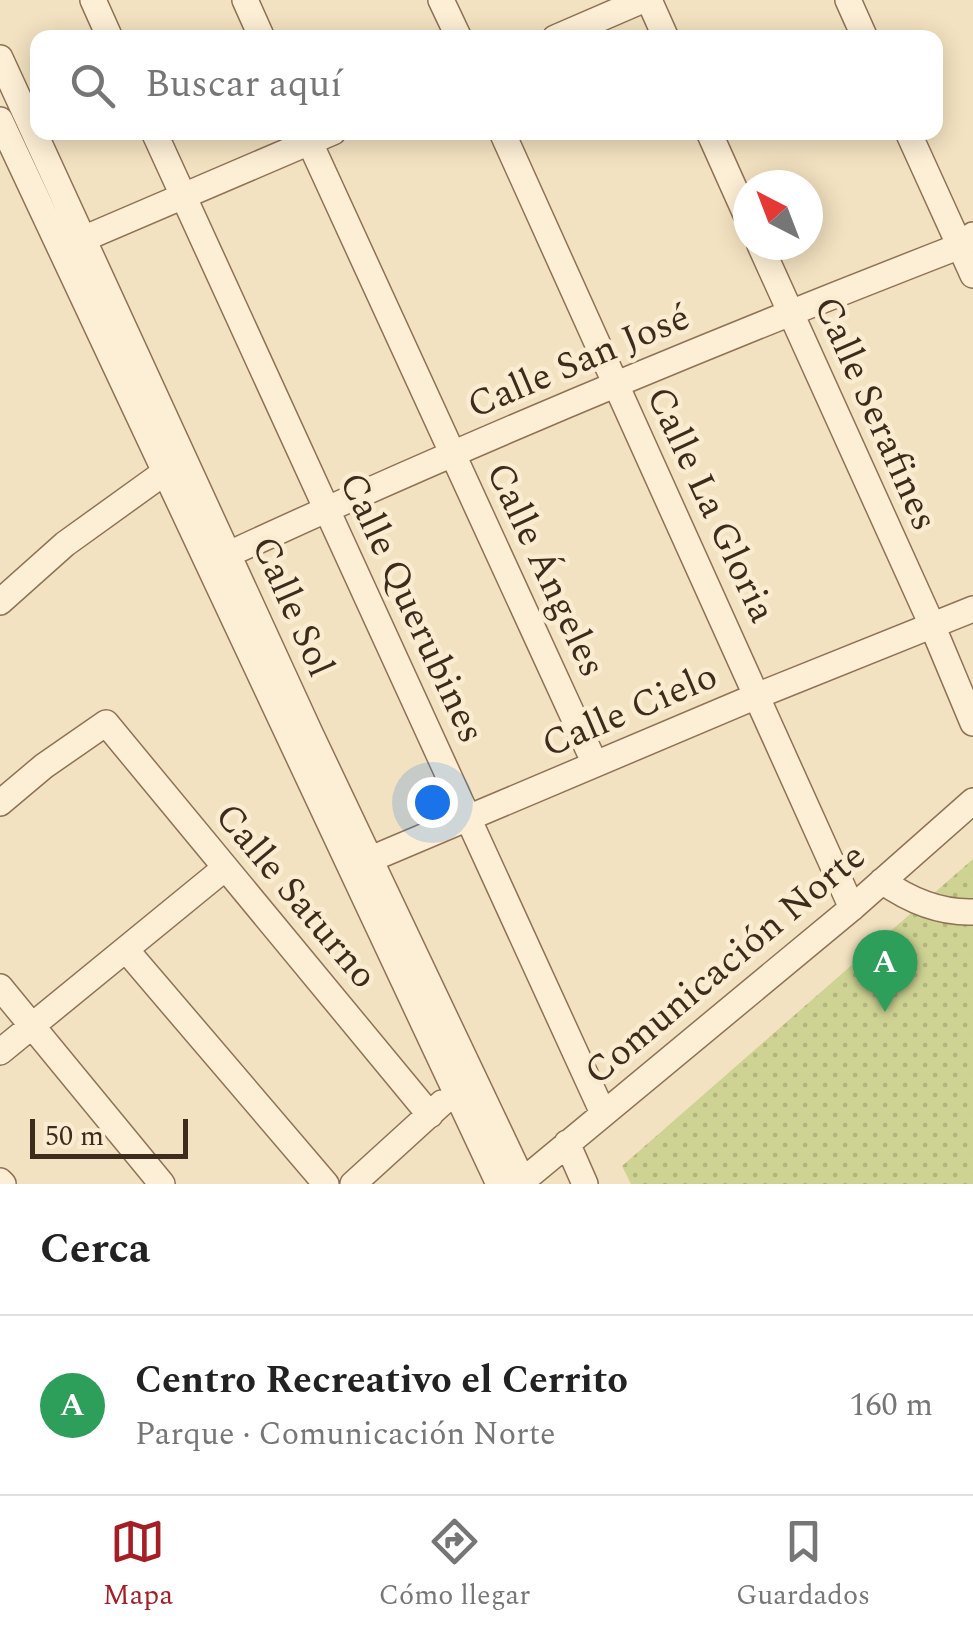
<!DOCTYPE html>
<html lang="es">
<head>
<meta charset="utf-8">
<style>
  body { margin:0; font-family:Spectral,serif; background:#f6f6f6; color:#222 }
  .compass { position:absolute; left:733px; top:170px; width:90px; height:90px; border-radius:50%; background:#fff; box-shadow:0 5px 25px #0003; rotate:318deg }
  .scale { position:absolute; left:30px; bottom:25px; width:158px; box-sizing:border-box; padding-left:10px; border:5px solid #3d2b1c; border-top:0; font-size:28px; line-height:35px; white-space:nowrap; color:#3d2b1c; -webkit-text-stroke:8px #faecd1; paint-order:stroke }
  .you { position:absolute; left:432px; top:802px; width:35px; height:35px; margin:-25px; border:8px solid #fff; border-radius:50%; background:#1a73e8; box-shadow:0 0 0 15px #1a73e833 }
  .badge { display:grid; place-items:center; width:65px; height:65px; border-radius:50%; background:#a61e25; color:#fff; font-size:32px; font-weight:700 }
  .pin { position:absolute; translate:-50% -82px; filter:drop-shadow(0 2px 5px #0008) }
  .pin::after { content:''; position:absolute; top:52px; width:35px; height:30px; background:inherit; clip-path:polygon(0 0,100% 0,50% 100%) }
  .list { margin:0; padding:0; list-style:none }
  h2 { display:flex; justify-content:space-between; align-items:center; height:130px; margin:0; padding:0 40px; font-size:42px }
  h2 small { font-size:32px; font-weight:400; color:#767676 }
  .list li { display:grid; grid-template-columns:65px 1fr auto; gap:30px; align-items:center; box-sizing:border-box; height:180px; padding:0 40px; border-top:2px solid #e0e0e0 }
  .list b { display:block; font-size:38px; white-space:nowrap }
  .list p { margin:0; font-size:32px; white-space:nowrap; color:#767676 }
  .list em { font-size:32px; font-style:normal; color:#767676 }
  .icon { flex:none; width:55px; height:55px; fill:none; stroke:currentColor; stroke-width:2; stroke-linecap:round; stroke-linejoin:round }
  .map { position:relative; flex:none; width:973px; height:1184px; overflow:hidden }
  .search { position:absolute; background:#fff; box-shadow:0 5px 25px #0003; left:30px; right:30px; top:30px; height:110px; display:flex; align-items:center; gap:25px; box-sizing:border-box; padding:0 35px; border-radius:20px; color:#767676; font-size:38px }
  .sheet { height:310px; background:#fff }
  nav { display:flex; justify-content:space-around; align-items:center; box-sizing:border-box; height:140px; border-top:2px solid #e0e0e0; background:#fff; font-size:28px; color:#767676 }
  nav a { display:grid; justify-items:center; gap:5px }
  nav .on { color:#a61e25 }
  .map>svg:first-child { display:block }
  .grass { fill:url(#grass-dots) }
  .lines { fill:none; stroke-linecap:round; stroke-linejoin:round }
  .minor-casing { stroke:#8f7256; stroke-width:28 }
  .minor { stroke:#fdefd5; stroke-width:25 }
  .labels { text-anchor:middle; stroke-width:9; stroke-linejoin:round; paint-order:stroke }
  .street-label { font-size:38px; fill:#3d2b1c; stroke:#faecd1 }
</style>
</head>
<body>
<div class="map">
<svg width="973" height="1184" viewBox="0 0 973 1184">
  <defs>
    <pattern id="grass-dots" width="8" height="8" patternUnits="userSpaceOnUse" patternTransform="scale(2.5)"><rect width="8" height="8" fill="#ced393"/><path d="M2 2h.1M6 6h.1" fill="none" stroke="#b2b57e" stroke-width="1.8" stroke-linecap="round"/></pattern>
  </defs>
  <rect width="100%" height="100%" fill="#f3e2c1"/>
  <path class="grass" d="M973 859V1184H631L622 1166Z"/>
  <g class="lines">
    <g class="minor-casing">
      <path id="minor" d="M93 0 110 38
        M245 0 262 38
        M441 0 459 38
        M649 0 666 38
        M848 0 865 38
        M555 38 643 0
        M0 58 310 733 524 1184
        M0 120 499 1184
        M154 132 603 1113
        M305 132 595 764
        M502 132 852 908
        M709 132 748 219
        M908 132 973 275
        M69 245 333 132
        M760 245 932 625 973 723
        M229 554C469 443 713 342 960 246L973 235
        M0 602 65 544 165 472
        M0 803 44 766 106 723 430 1115
        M371 859 759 695 973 609
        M882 881C909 900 939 913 973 912
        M127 951 326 1184
        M0 987 162 1184
        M0 1052 225 868
        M567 1143 585 1184
        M0 1181 3 1184
        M353 1184 442 1103
        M519 1184 852 908 973 801"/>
    </g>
    <use href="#minor" class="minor"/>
  </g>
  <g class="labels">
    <g class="street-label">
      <text transform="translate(578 360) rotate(-23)" y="13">Calle San José</text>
      <text transform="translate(877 413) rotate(66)" y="13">Calle Serafines</text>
      <text transform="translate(712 504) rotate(65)" y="13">Calle La Gloria</text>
      <text transform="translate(547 569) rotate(65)" y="13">Calle Ángeles</text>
      <text transform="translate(294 606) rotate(66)" y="13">Calle Sol</text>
      <text transform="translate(413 607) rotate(65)" y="13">Calle Querubines</text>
      <text transform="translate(629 709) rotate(-23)" y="13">Calle Cielo</text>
      <text transform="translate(297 895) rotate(50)" y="13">Calle Saturno</text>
      <text transform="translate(724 963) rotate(-40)" y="13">Comunicación Norte</text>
    </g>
  </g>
</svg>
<svg class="compass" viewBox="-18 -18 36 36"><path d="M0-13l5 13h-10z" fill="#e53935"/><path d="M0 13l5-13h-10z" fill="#767676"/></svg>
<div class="scale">50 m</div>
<div class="you"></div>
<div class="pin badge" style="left:885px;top:1012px;background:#2e9e5b">A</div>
<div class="search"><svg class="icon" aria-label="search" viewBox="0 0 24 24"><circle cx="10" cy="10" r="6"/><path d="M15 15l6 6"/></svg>Buscar aquí</div>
</div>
<section class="sheet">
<h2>Cerca<small></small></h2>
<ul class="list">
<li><span class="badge" style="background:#2e9e5b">A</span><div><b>Centro Recreativo el Cerrito</b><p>Parque · Comunicación Norte</p></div><em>160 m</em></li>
</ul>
</section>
<nav>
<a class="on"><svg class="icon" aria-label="map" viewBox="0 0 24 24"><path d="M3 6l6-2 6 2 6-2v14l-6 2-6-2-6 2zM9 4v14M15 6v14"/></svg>Mapa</a>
<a><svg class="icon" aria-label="directions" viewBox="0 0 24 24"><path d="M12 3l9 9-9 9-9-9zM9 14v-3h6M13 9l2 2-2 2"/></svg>Cómo llegar</a>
<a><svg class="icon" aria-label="saved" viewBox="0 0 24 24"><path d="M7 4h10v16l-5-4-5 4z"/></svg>Guardados</a>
</nav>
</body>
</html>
